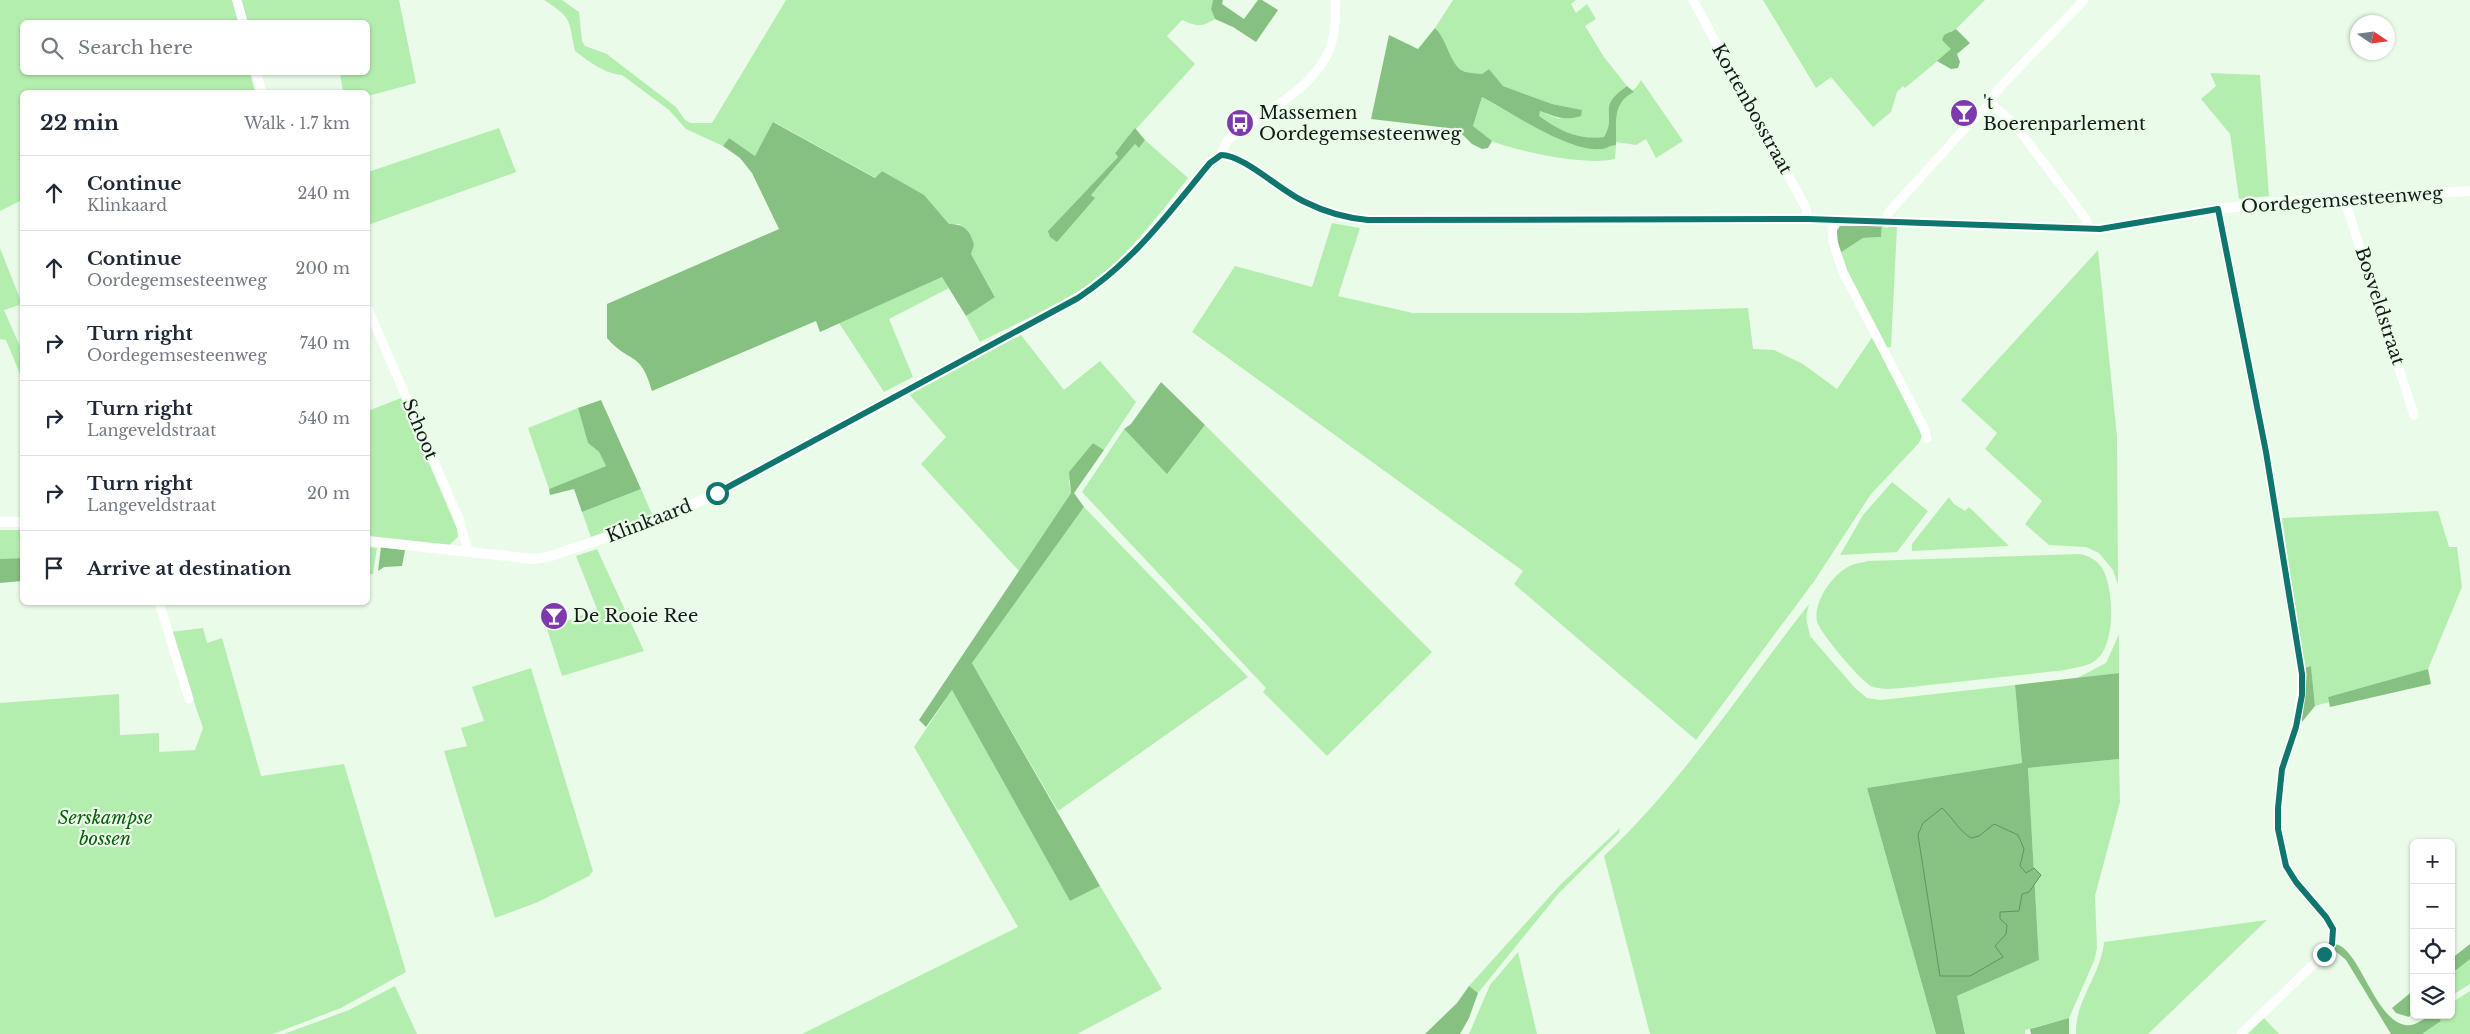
<!DOCTYPE html>
<html lang="en">
<head>
<meta charset="utf-8">
<style>
  body { margin:0; font-family:"Libre Baskerville",serif; background:#f6f6f7; color:#1f2937 }
  .controls { position:absolute; right:15px; bottom:15px; display:grid; overflow:hidden; border-radius:8px; box-shadow:0 1px 4px #0004 }
  .controls button { width:45px; height:45px; display:grid; place-items:center; padding:0; border:0; border-bottom:1px solid #e0e1e3; background:#fff; color:#1f2937; font:25px sans-serif }
  .compass { position:absolute; left:2350px; top:15px; width:45px; height:45px; border-radius:50%; background:#fff; box-shadow:0 1px 4px #0004; rotate:103deg }
  .stop { position:absolute; width:15px; height:15px; margin:-11px; border:4px solid #0f766e; border-radius:50%; background:#fff }
  .stop.end { background:#0f766e; border-color:#fff; box-shadow:0 1px 5px #0008 }
  .list { margin:0; padding:0; list-style:none }
  h2 { display:flex; justify-content:space-between; align-items:center; height:65px; margin:0; padding:0 20px; font-size:21px }
  h2 small { font-size:16px; font-weight:400; color:#747a83 }
  .list li { display:grid; grid-template-columns:32px 1fr auto; gap:15px; align-items:center; box-sizing:border-box; height:75px; padding:0 20px; border-top:1px solid #e0e1e3 }
  .list b { display:block; font-size:19px; white-space:nowrap }
  .list p { margin:0; font-size:16px; white-space:nowrap; color:#747a83 }
  .list em { font-size:16px; font-style:normal; color:#747a83 }
  .icon { flex:none; width:28px; height:28px; fill:none; stroke:currentColor; stroke-width:2; stroke-linecap:round; stroke-linejoin:round }
  .map { position:relative; flex:none; width:2470px; height:1034px; overflow:hidden }
  .search { position:absolute; background:#fff; box-shadow:0 1px 4px #0004; left:20px; top:20px; width:350px; height:55px; display:flex; align-items:center; gap:12px; box-sizing:border-box; padding:0 18px; border-radius:8px; color:#747a83; font-size:19px }
  .panel { position:absolute; background:#fff; box-shadow:0 1px 4px #0004; left:20px; top:90px; width:350px; height:515px; border-radius:8px }
  .map>svg:first-child { display:block }
  .green { fill:#b4eeaf }
  .forest { fill:#86c181 }
  .water { fill:#88c383; stroke:#669162 }
  .lines { fill:none; stroke-linecap:round; stroke-linejoin:round }
  .minor { stroke:#fff; stroke-width:9 }
  .tertiary { stroke:#fff; stroke-width:10 }
  .route { stroke:#0f766e; stroke-width:6 }
  .labels { text-anchor:middle; stroke-width:4.5; stroke-linejoin:round; paint-order:stroke }
  .poi-label { font-size:18px; fill:#151b15; stroke:#eafbe9; text-anchor:start }
  .street-label { font-size:18px; fill:#151b15; stroke:#eafbe9 }
  .park-label { font-size:18px; font-style:italic; fill:#075f08; stroke:#eafbe9 }
</style>
</head>
<body>
<div class="map">
<svg width="2470" height="1034" viewBox="0 0 2470 1034">
  <rect width="100%" height="100%" fill="#eafbe9"/>
  <path class="green" d="M0 0H232L238 22H22V72L250 73 255 92H22V200L0 211Z
    M241 0H399L416 83 368 96V92H343L340 73 368 72V22H247Z
    M544 0H562L579 12 582 41 585 46 607 54 621 65 676 107 685 120 691 123H712L786 0H1213L1211 9 1215 19C1201 28 1196 26 1182 20L1167 36 1195 64 1115 152 1118 157 1048 231 1094 198 1091 195 1135 144 1139 148 1145 140 1188 178C1161 212 1135 247 1101 275 1066 303 1020 321 980 342L966 316 995 296 971 254 960 224H949L923 195 882 171 876 178 774 122 755 156 729 138 723 146 686 129 669 110 622 75C605 74 588 61 575 51 568 19 573 19 544 0Z
    M1453 0H1576L1571 4 1576 13 1587 4 1596 19 1585 26 1604 57 1627 86C1595 108 1618 113 1604 137 1577 140 1560 131 1538 116L1540 111 1559 119 1581 110 1552 104 1503 86 1489 69 1482 74C1476 73 1468 73 1463 71 1447 65 1447 39 1435 28Z
    M1763 0H1985L1956 29 1950 31 1952 49 1905 88 1903 86 1897 92 1891 112 1873 127 1831 77 1816 88Z
    M2210 73 2260 75 2269 196 2239 199 2230 134 2201 99 2216 86Z
    M1641 80 1683 141 1656 158 1646 139 1636 145 1616 142C1617 127 1611 108 1624 97 1633 89 1634 92 1641 80Z
    M1482 97 1544 132 1573 145H1616L1615 159C1588 166 1521 152 1494 142 1487 139 1480 131 1473 126Z
    M499 128 516 172 368 225V172Z
    M1332 223 1360 228 1338 296 1413 313H1577L1748 308 1753 349 1774 350 1803 364 1837 389 1873 336 1922 436 1919 443 1871 494 1815 580 1696 740 1514 584 1523 571 1192 332 1235 266 1312 287Z
    M1882 226 1897 227 1891 347 1884 348 1852 285 1840 253 1863 238 1881 237Z
    M0 248 22 304 4 310 22 351V379L6 340 0 339Z
    M2098 250 2117 436 2118 585 2113 570 2099 553 2086 547 2049 545 2025 524 2042 501 1985 449 1997 433 1961 400Z
    M942 277 949 288 889 319 913 377 884 392 839 323Z
    M1021 335 1064 390 1100 361 1136 402 1104 450 1093 443 1069 481 1071 493 1019 571 921 464 946 437 909 394Z
    M401 398 457 529 458 537 449 545 368 537V411Z
    M578 408 588 443 599 452 606 466 549 489 528 428Z
    M1205 425 1432 652 1327 756 1263 692 1266 688 1082 492 1124 429 1167 473Z
    M1892 482 1928 511 1897 552 1840 555 1863 515Z
    M641 489 652 514 591 537 582 512Z
    M1949 497 1954 504 1965 511 1969 507 2009 546 1912 551V544Z
    M1084 507 1248 677 1058 811 972 663Z
    M2438 511 2449 547H2457L2462 587 2428 669 2328 697 2329 702 2315 706 2311 666 2304 668 2282 518Z
    M0 530H22V558L0 559Z
    M368 547 377 548 373 574H368Z
    M597 549 644 651 562 676 547 629 597 609 576 556Z
    M2080 554C2089 556 2097 560 2102 568 2114 587 2116 644 2097 659 2089 667 2075 667 2065 670L1902 688C1892 689 1881 690 1871 686 1861 681 1819 632 1817 621 1813 603 1831 577 1846 568 1852 564 1860 563 1868 561Z
    M1809 604 1806 617 1810 636 1855 688 1867 698 1881 700 2015 685 2022 763 1867 788 1936 1034H1650L1604 856C1683 782 1742 689 1809 604Z
    M203 628 207 643 222 638 261 776 344 764 406 972 341 1008 273 1034H0V703L119 694 120 735 159 733V752L195 750 203 728 170 632Z
    M2119 634V673L2077 678 2106 663Z
    M531 668 593 871 589 876 538 902 495 918 444 751 467 746 461 728 484 721 472 687Z
    M952 690 1070 901 1100 886 1162 989 1077 1034H802L1018 927 914 747Z
    M2119 759 2120 802 2095 896 2097 948 2094 961 2069 1018 2025 1030V1034H1965L1957 996 2039 960 2028 768Z
    M1620 828 1619 833 1559 893 1478 993 1469 986 1561 884Z
    M2267 920 2148 1034H2076C2075 1000 2101 975 2104 942Z
    M1518 952 1537 1034H1469L1490 985Z
    M2470 958V984L2451 996V974Z
    M395 986 417 1034H284L349 1010Z
    M2470 991V1034H2422L2441 1021 2437 1015H2451V1003Z
    M2263 1017 2279 1034H2244Z"/>
  <path class="forest" d="M1213 0H1223L1222 4 1244 19 1258 0H1262L1278 10 1256 42 1233 27 1215 19 1211 9Z
    M1435 28C1447 39 1450 65 1463 71 1468 73 1476 73 1482 74L1489 69 1503 86 1552 104 1582 110 1581 116C1564 121 1556 117 1540 111L1539 116C1560 131 1578 140 1604 137 1618 113 1595 108 1627 86L1634 92C1611 103 1617 124 1616 145 1610 145 1606 149 1601 149 1567 152 1513 113 1482 97L1473 126 1492 141 1488 148 1482 149 1472 144 1457 129 1371 119 1389 35 1418 49Z
    M1956 29 1970 43 1957 54 1960 62 1958 68 1951 69 1937 61 1951 49 1942 40 1944 35Z
    M773 122 875 178 882 171 924 195 949 224C964 224 970 230 974 245L971 254 995 297 966 316 942 277 820 332 816 321 652 391C641 350 629 364 607 338V304L779 229 752 173 740 158 723 146 729 138 755 156Z
    M1135 128 1145 140 1139 148 1135 144 1091 195 1095 198 1057 242 1050 237 1048 231 1118 157 1115 153Z
    M1840 226H1882L1881 237 1863 238 1840 253 1836 232Z
    M1161 382 1205 425 1167 474 1124 429 1131 424Z
    M601 400 641 489 582 512 574 489 550 495 549 489 606 466 599 452 588 443 578 408Z
    M1093 443 1104 450 1074 493 1084 507 972 663 1100 886 1070 901 952 690 926 727 919 720 1071 493 1069 472Z
    M381 547 405 550 402 566 384 567 378 571Z
    M22 558V581L0 583V559Z
    M2311 666 2315 706 2302 722 2304 668Z
    M2428 669 2431 684 2330 707 2328 697Z
    M2119 673V759L2028 768 2039 960 1957 996 1965 1034H1936L1867 788 2022 763 2015 685Z
    M2336 944C2360 950 2375 1020 2405 1025 2417 1027 2426 1015 2437 1015L2441 1021 2422 1034H2391L2346 960 2333 949Z
    M2470 944V959L2451 974V959Z
    M1469 986 1478 993 1469 1018 1460 1034H1425L1457 1003Z
    M2414 990V1009L2409 1017 2396 1013 2392 1008Z
    M2069 1018V1034H2031L2030 1029Z"/>
  <path class="water" d="M1942 808C1953 818 1959 831 1971 838L1979 836 1994 824 2018 835 2024 849 2020 866 2026 873 2034 868 2041 875 2029 892 2022 894 2019 911 2000 912V919L2007 925 2006 934 1995 946 2003 957 1970 976H1940L1918 835 1923 823Z"/>
  <g class="lines">
    <path class="minor" d="M237 0 243 22
      M1693 0 1806 208 1808 219
      M256 72 262 92
      M1991 104 2013 122 2086 219 2088 229
      M1221 155 1227 141 1231 137C1261 115 1309 90 1326 57 1335 41 1336 18 1335 0
      M2344 198 2414 415
      M2218 209 2266 452 2302 674 2301 695 2296 727 2282 769 2278 809V829L2286 866 2296 882 2326 917 2333 929 2332 944 2324 954 2241 1034
      M1832 220 1833 242 1843 272 1924 428 1927 438
      M1887 223 1888 213 1978 114 1991 104 1995 93 2005 82 2084 0
      M368 309 459 519 468 551
      M159 602 189 699"/>
    <path class="tertiary" d="M0 522H22
      M368 541 534 559 548 557 661 519 717 493 1078 298C1135 260 1167 215 1210 163L1221 155C1244 155 1282 192 1305 202 1325 212 1346 218 1368 220L1808 219 2100 229 2218 209 2271 203 2470 191"/>
  </g>
  <g class="lines">
    <path class="route" d="M717 493 1078 298C1135 260 1167 215 1210 163L1221 155C1244 155 1282 192 1305 202 1325 212 1346 218 1368 220L1808 219 2100 229 2218 209 2266 452 2302 674V695L2296 727 2282 769 2278 808V829L2286 866 2296 882 2326 917 2333 929 2332 944 2324 954"/>
  </g>
  <defs>
    <g id="bar-disc" transform="scale(1.4375)"><circle r="9.5" fill="#7d39ad" stroke="#eafbe9"/><path d="M-6-5H6L.8 .8V4.5H3.5V6h-7V4.5H-.8V.8Z" fill="#fff"/></g>
    <g id="bus-disc" transform="scale(1.4375)"><circle r="9.5" fill="#7d39ad" stroke="#eafbe9"/><path d="M-5-6H5V4H4V6H2V4H-2V6H-4V4H-5ZM-3.5-4V0h7V-4ZM-3.5 1.2v1.5H-2V1.2ZM2 1.2v1.5H3.5V1.2Z" fill="#fff"/></g>
  </defs>
  <g fill-rule="evenodd">
    <use href="#bar-disc" x="1964" y="113"/>
    <use href="#bus-disc" x="1240" y="123"/>
    <use href="#bar-disc" x="554" y="616"/>
  </g>
  <g class="labels">
    <g class="poi-label">
      <text x="1983" y="109">'t<tspan x="1983" dy="21">Boerenparlement</tspan></text>
      <text x="1259" y="119">Massemen<tspan x="1259" dy="21">Oordegemsesteenweg</tspan></text>
      <text x="573" y="622">De Rooie Ree</text>
    </g>
    <g class="street-label">
      <text transform="translate(1752 109) rotate(61)" y="6">Kortenbosstraat</text>
      <text transform="translate(2342 200) rotate(-4)" y="6">Oordegemsesteenweg</text>
      <text transform="translate(2380 306) rotate(72)" y="6">Bosveldstraat</text>
      <text transform="translate(420 429) rotate(67)" y="6">Schoot</text>
      <text transform="translate(649 521) rotate(-21)" y="6">Klinkaard</text>
    </g>
    <g class="park-label">
      <text x="105" y="824">Serskampse<tspan x="105" dy="21">bossen</tspan></text>
    </g>
  </g>
</svg>
<div class="controls">
<button>+</button>
<button>−</button>
<button><svg class="icon" aria-label="locate" viewBox="0 0 24 24"><circle cx="12" cy="12" r="6"/><path d="M12 2v4M12 18v4M2 12h4M18 12h4"/></svg></button>
<button><svg class="icon" aria-label="layers" viewBox="0 0 24 24"><path d="M12 4l9 5-9 5-9-5zM3 14l9 5 9-5"/></svg></button>
</div>
<svg class="compass" viewBox="-18 -18 36 36"><path d="M0-13l5 13h-10z" fill="#e53935"/><path d="M0 13l5-13h-10z" fill="#747a83"/></svg>
<div class="stop" style="left:717px;top:493px"></div>
<div class="stop end" style="left:2324px;top:954px"></div>
<div class="search"><svg class="icon" aria-label="search" viewBox="0 0 24 24"><circle cx="10" cy="10" r="6"/><path d="M15 15l6 6"/></svg>Search here</div>
<section class="panel">
<h2>22 min<small>Walk · 1.7 km</small></h2>
<ul class="list">
<li><svg class="icon" aria-label="ahead" viewBox="0 0 24 24"><path d="M12 20V5M6 11l6-6 6 6"/></svg><div><b>Continue</b><p>Klinkaard</p></div><em>240 m</em></li>
<li><svg class="icon" aria-label="ahead" viewBox="0 0 24 24"><path d="M12 20V5M6 11l6-6 6 6"/></svg><div><b>Continue</b><p>Oordegemsesteenweg</p></div><em>200 m</em></li>
<li><svg class="icon" aria-label="right" viewBox="0 0 24 24"><path d="M7 20v-9h11M14 6l5 5-5 5"/></svg><div><b>Turn right</b><p>Oordegemsesteenweg</p></div><em>740 m</em></li>
<li><svg class="icon" aria-label="right" viewBox="0 0 24 24"><path d="M7 20v-9h11M14 6l5 5-5 5"/></svg><div><b>Turn right</b><p>Langeveldstraat</p></div><em>540 m</em></li>
<li><svg class="icon" aria-label="right" viewBox="0 0 24 24"><path d="M7 20v-9h11M14 6l5 5-5 5"/></svg><div><b>Turn right</b><p>Langeveldstraat</p></div><em>20 m</em></li>
<li><svg class="icon" aria-label="arrive" viewBox="0 0 24 24"><path d="M6 21V4h12l-3 4 3 4H6"/></svg><div><b>Arrive at destination</b></div></li>
</ul>
</section>
</div>
</body>
</html>
